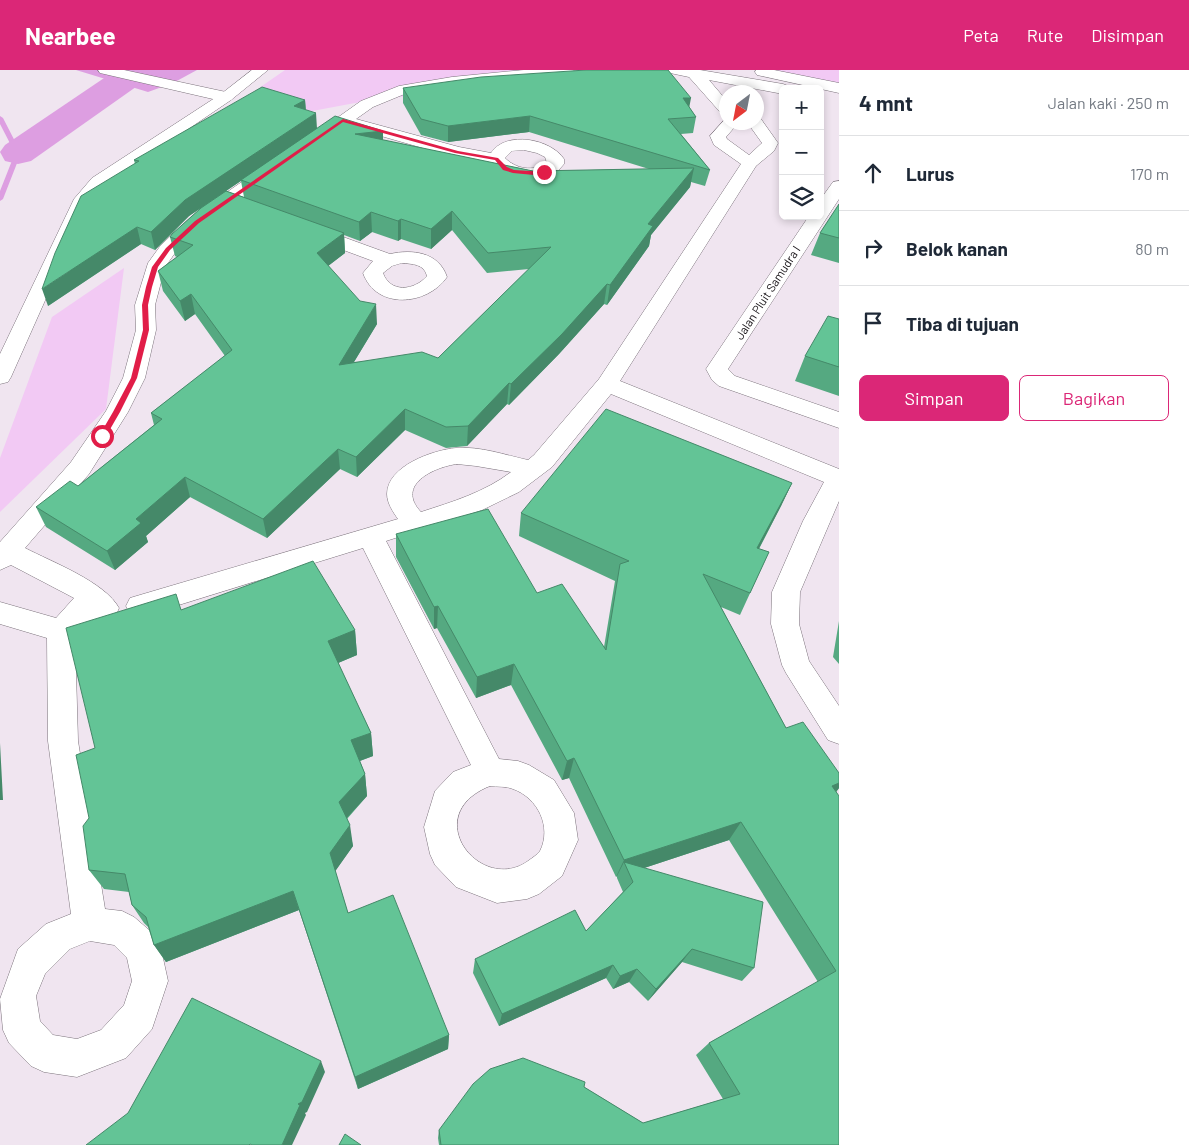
<!DOCTYPE html>
<html lang="id">
<head>
<meta charset="utf-8">
<style>
  body { margin:0; font-family:Barlow,sans-serif; background:#f2f2f3; color:#1f2937 }
  .controls { position:absolute; right:15px; top:15px; display:grid; overflow:hidden; border-radius:8px; box-shadow:0 2px 8px #0003 }
  .controls button { width:45px; height:45px; display:grid; place-items:center; padding:0; border:0; border-bottom:1px solid #e0e1e3; background:#fff; color:#1f2937; font:25px sans-serif }
  .compass { position:absolute; left:719px; top:15px; width:45px; height:45px; border-radius:50%; background:#fff; box-shadow:0 2px 8px #0003; rotate:212deg }
  .stop { position:absolute; width:15px; height:15px; margin:-11px; border:4px solid #e11d48; border-radius:50%; background:#fff }
  .stop.end { background:#e11d48; border-color:#fff; box-shadow:0 1px 5px #0008 }
  .list { margin:0; padding:0; list-style:none }
  h2 { display:flex; justify-content:space-between; align-items:center; height:65px; margin:0; padding:0 20px; font-size:21px }
  h2 small { font-size:16px; font-weight:400; color:#747a83 }
  .list li { display:grid; grid-template-columns:32px 1fr auto; gap:15px; align-items:center; box-sizing:border-box; height:75px; padding:0 20px; border-top:1px solid #e0e1e3 }
  .list b { display:block; font-size:19px; white-space:nowrap }
  .list em { font-size:16px; font-style:normal; color:#747a83 }
  .actions { display:flex; gap:10px; padding:15px 20px }
  .actions a { flex:1; padding:11px 0; border:1px solid #db2777; border-radius:8px; text-align:center; font-size:18px; color:#db2777 }
  .actions .main { background:#db2777; color:#fff }
  .icon { flex:none; width:28px; height:28px; fill:none; stroke:currentColor; stroke-width:2; stroke-linecap:round; stroke-linejoin:round }
  .map { position:relative; flex:none; width:839px; height:1075px; overflow:hidden }
  header { display:flex; align-items:center; gap:30px; box-sizing:border-box; height:70px; padding:0 25px; background:#db2777; color:#fff }
  header strong { font-size:24px }
  nav { display:flex; gap:28px; margin-inline-start:auto; font-size:18px }
  main { display:flex }
  aside { flex:1; background:#fff }
  .map>svg:first-child { display:block }
  .green { fill:#f2c9f4 }
  .water { fill:#dd9ee1 }
  .lines { fill:none; stroke-linecap:round; stroke-linejoin:round }
  .stream { fill:#dd9ee1; fill-rule:evenodd }
  .river { fill:#dd9ee1; fill-rule:evenodd }
  .street-casing { stroke:#7c737c; stroke-width:1 }
  .secondary-casing { stroke:#7c737c; stroke-width:1 }
  .street { fill:#fff; fill-rule:evenodd }
  .secondary { fill:#fff; fill-rule:evenodd }
  .wall { fill:#55a981; fill-rule:evenodd }
  .shaded-wall { fill:#458969 }
  .building { fill:#63c496; stroke:#458969 }
  .route { fill:#e11d48 }
  .labels { text-anchor:middle; stroke-width:4; stroke-linejoin:round; paint-order:stroke }
  .far-street-label { font-size:12px; fill:#1a161a; stroke:#fff }
</style>
</head>
<body>
<header>
<strong>Nearbee</strong>
<nav><a>Peta</a><a>Rute</a><a>Disimpan</a></nav>
</header>
<main>
<div class="map">
<svg width="839" height="1075" viewBox="0 0 839 1075">
  <rect width="100%" height="100%" fill="#f0e5f0"/>
  <path class="green" d="M285 0H598L355 33 307 42 252 23Z
    M765 0H839V18Z
    M124 198 106 339 0 442V388L52 247Z"/>
  <path class="water" d="M76 0H197L173 13 148 22Z"/>
  <g class="lines">
    <path class="stream" d="M0 46 3 48 21 83 3 129 0 131V121L15 83 0 54Z"/>
    <path class="river" d="M116 0H155L150 7 31 91 18 94 5 91 0 82 5 75Z"/>
    <g class="street-casing">
      <path id="street" d="M98 0H124L226 22 231 24 234 27 231 30 226 32 100 3Z
        M524 0H574L572 3 567 4 407 23 373 37 356 49 459 77 491 83C506 60 551 69 564 89V94L557 102 544 106 524 109 507 106 499 102 490 93 451 86 346 56 320 73H308L306 70 361 31 399 16 452 7ZM524 80 537 83 545 87 547 93C533 102 516 99 505 88L512 81Z
        M668 0H700L783 14 788 16 790 19H783V24L709 10 726 30V44L720 42 689 7 670 3Z
        M756 0H774L839 13V23L757 5 755 2Z
        M726 48V52H739L726 67 727 69 749 85 762 73 747 52H756V48L761 49 778 73 774 81 756 96 620 311 839 399V431L800 522 799 554 809 591 839 636V674L828 670 786 603 782 595 771 554 772 522 803 451 824 412 611 324 552 397 519 422 482 440 386 471 499 689 518 691 529 695 554 710 574 743 578 770 562 806 539 824 527 829 497 833 456 817 435 795 430 784 424 757 435 721 453 702 471 695 363 478 140 547 130 544 126 536 130 528 140 525 398 449C393 442 387 433 387 424 387 396 433 380 456 378 480 376 505 385 528 390L534 385 599 309 741 94 714 75 710 66ZM457 394 476 396 511 402C485 422 452 432 421 442 395 415 434 397 457 394ZM490 716C497 717 507 716 513 719 538 728 552 757 540 781 537 785 532 788 528 791 481 825 417 745 490 716Z
        M272 94 278 95 281 99 278 103 204 156 175 183 165 197 155 235 156 260 145 308 128 342 89 404 25 478C52 492 105 512 119 538L111 556 75 568 78 671 105 839 122 841 134 847 156 866 161 879 168 911 152 959 126 988 77 1007 44 1002 31 996 9 973 3 960 0 929 18 879 46 854 71 844 48 671 47 568 0 554V532L56 548 74 528 11 495 0 500V472L71 392 106 341 123 308 136 260 135 235 148 193 161 175 190 148 266 95ZM90 871 114 875 127 888 132 911 124 935 101 960 77 969 53 965 40 951 36 926 45 904 70 879Z
        M839 111V129L728 299 735 306 839 342V358L719 316 712 310 706 299 809 146H820V130L833 112Z
        M310 155 390 184C412 179 439 182 447 207 427 236 376 240 363 203L373 191 303 165 301 161 303 157ZM402 193C413 194 424 194 427 206 414 221 390 223 383 203L392 196Z"/>
    </g>
    <g class="secondary-casing">
      <path id="secondary" d="M252 0H268L231 30 104 116 88 134 11 307 8 312 0 314V284L74 129 92 108 221 24Z"/>
    </g>
    <use href="#street" class="street"/>
    <use href="#secondary" class="secondary"/>
  </g>
  <path class="wall" d="M403 18 689 37 696 47 693 63 681 64 710 100 705 116 691 112 690 117 651 165 649 176 607 235 604 234 559 284 509 335 507 334 467 376 446 378 405 360 357 407 340 399 267 468 190 427 146 466 148 472 115 500 46 457 36 437 78 416 154 355 151 343 225 286 195 244 185 251 163 221 158 201 177 187 175 186 170 167 201 138 189 146 155 180 141 174 48 236 135 94 134 90 305 30 306 40 317 58 383 61V70L533 101 649 99 529 62 448 72 421 65 403 33ZM241 111 244 127 226 121ZM452 160 487 203 529 199 438 288 354 292 377 254 328 196 345 183 344 165 360 171 372 162 398 171 401 169 431 179Z
    M839 134V193L811 185 820 163Z
    M839 249V326L795 311 805 286Z
    M792 413 781 436 759 479 769 482 740 545 721 537 786 658 839 703V718L836 722 839 1075H439L438 1068 439 1060 584 1017 643 1053 723 1029 696 985 709 973 818 912 729 770 644 798 754 898 742 911 682 892 648 931 629 912 613 919 606 908 499 956 473 903 475 889 586 861 623 822 617 808V806L616 807 569 708 562 710 511 615 476 628 437 558 434 559 396 487V464L537 523 604 577 615 511 519 466 521 443Z
    M181 540 355 560 357 585 338 593 371 663 373 686 360 691 365 704 367 726 347 749 353 776 335 801 348 843 449 965 448 979 358 1019 299 840 166 892 154 875 148 857 144 853 132 835 129 822 104 819 89 800V748L95 678Z
    M839 551V594L833 587Z"/>
  <path class="shaded-wall" d="M683 28H691L688 44Z
    M305 30 306 46 294 36Z
    M316 43 317 59 189 146 155 180 151 162 185 130Z
    M530 46 529 62 448 72V56Z
    M383 61V80L355 64Z
    M694 98 690 117 651 165 649 176 607 235 610 215 648 154Z
    M452 141V160L431 179V159Z
    M371 142 372 162 360 171 359 152Z
    M401 149V169L398 171V151Z
    M137 157 141 174 48 236 42 219Z
    M344 163 345 183 319 203 317 183Z
    M607 214 604 234 559 284 509 335 511 314Z
    M191 224 195 244 185 251 180 231Z
    M376 234 377 254 340 315 339 295Z
    M509 313 507 334 467 376 468 356Z
    M405 339V360L357 407 356 387Z
    M338 379 340 399 267 468 263 449Z
    M185 407 190 427 146 466 148 472 115 500 107 481 136 449Z
    M792 413 781 436 747 501 757 478Z
    M438 536 437 558 434 559V537Z
    M355 560 357 585 331 596 328 571Z
    M514 594 511 615 476 628 477 607Z
    M371 663 373 686 354 693 351 670Z
    M0 673 3 730H0Z
    M574 688 569 708 562 710 567 691Z
    M365 704 367 726 342 753 339 732Z
    M839 713V718L830 730 832 716Z
    M741 752 729 770 629 803 624 792 617 806 616 807 624 790Z
    M350 755 353 776 334 803 330 783Z
    M293 821 299 840 166 892 154 875Z
    M692 879 682 892 648 931 656 919Z
    M613 895 606 908 499 956 502 944Z
    M637 899 629 912 613 919 620 906Z
    M449 965 448 979 358 1019 355 1007Z
    M321 991 325 1002 307 1042 305 1043 306 1045 292 1075H282L298 1034Z"/>
  <path class="building" d="M586 0H668L691 28H683L696 47 668 49 710 100 530 46 448 56 421 49 403 18 481 7Z
    M262 17 305 30 294 36 316 43 185 130 151 162 137 157 42 219 55 183 81 126 139 91 134 90Z
    M335 46 383 61 355 64 533 101 694 98 648 154 653 156 610 215 607 214 562 264 511 314 509 313 468 356 446 357 405 339 356 387 338 379 263 449 185 407 136 449 141 453 107 481 36 437 70 411 78 416 162 349 151 343 232 280 191 224 180 231 158 201 193 175 170 167 172 164 201 138 226 121 344 163 317 183 360 231 376 234 339 295 422 282 438 288 551 177 488 183 452 141 431 159 401 149 398 151 371 142 359 152 241 110Z
    M839 134V168L820 163Z
    M828 246 839 249V297L805 286Z
    M606 339 792 413 757 478 769 482 750 523 703 504 786 658 803 652 839 703V713L832 716 839 726V1075H441L439 1060 473 1014 490 999 523 988 585 1012 584 1017 643 1053 740 1024 709 973 836 901 741 752 624 790 574 688 567 691 514 594 477 607 438 536 434 537 396 464 488 439 537 523 562 514 606 580 620 494 629 491 521 443Z
    M313 491 355 560 328 571 371 663 351 670 365 704 339 732 350 755 330 783 348 843 393 825 449 965 355 1007 293 821 154 875 146 847 132 835 125 804 89 800 83 756 89 748 76 685 95 678 66 558 176 524 181 540Z
    M624 792 763 832 754 898 692 879 656 919 637 899 620 906 613 895 502 944 475 889 575 840 586 861 633 812Z
    M192 928 321 991 302 1032 298 1034 300 1035 282 1075H252L250 1074 249 1075H86L128 1043Z
    M345 1064 361 1075H339Z"/>
  <path class="route" d="M343 49 458 81 498 88 507 97 514 100 546 102 534 105 513 103 503 100 495 90 455 83 343 52 199 153 170 180 158 197 152 217 148 235 149 260 137 308 120 342 105 368H100L99 366 113 342 131 308 143 260 142 235 146 217 152 197 166 178 195 151Z"/>
  <g class="labels">
    <g class="far-street-label">
      <text transform="translate(768 223) rotate(-57)" y="4">Jalan Pluit Samudra I</text>
    </g>
  </g>
</svg>
<div class="controls">
<button>+</button>
<button>−</button>
<button><svg class="icon" aria-label="layers" viewBox="0 0 24 24"><path d="M12 4l9 5-9 5-9-5zM3 14l9 5 9-5"/></svg></button>
</div>
<svg class="compass" viewBox="-18 -18 36 36"><path d="M0-13l5 13h-10z" fill="#e53935"/><path d="M0 13l5-13h-10z" fill="#747a83"/></svg>
<div class="stop" style="left:102px;top:366px"></div>
<div class="stop end" style="left:544px;top:102px"></div>
</div>
<aside>
<h2>4 mnt<small>Jalan kaki · 250 m</small></h2>
<ul class="list">
<li><svg class="icon" aria-label="ahead" viewBox="0 0 24 24"><path d="M12 20V5M6 11l6-6 6 6"/></svg><div><b>Lurus</b></div><em>170 m</em></li>
<li><svg class="icon" aria-label="right" viewBox="0 0 24 24"><path d="M7 20v-9h11M14 6l5 5-5 5"/></svg><div><b>Belok kanan</b></div><em>80 m</em></li>
<li><svg class="icon" aria-label="arrive" viewBox="0 0 24 24"><path d="M6 21V4h12l-3 4 3 4H6"/></svg><div><b>Tiba di tujuan</b></div></li>
</ul>
<div class="actions"><a class="main">Simpan</a><a>Bagikan</a></div>
</aside>
</main>
</body>
</html>
